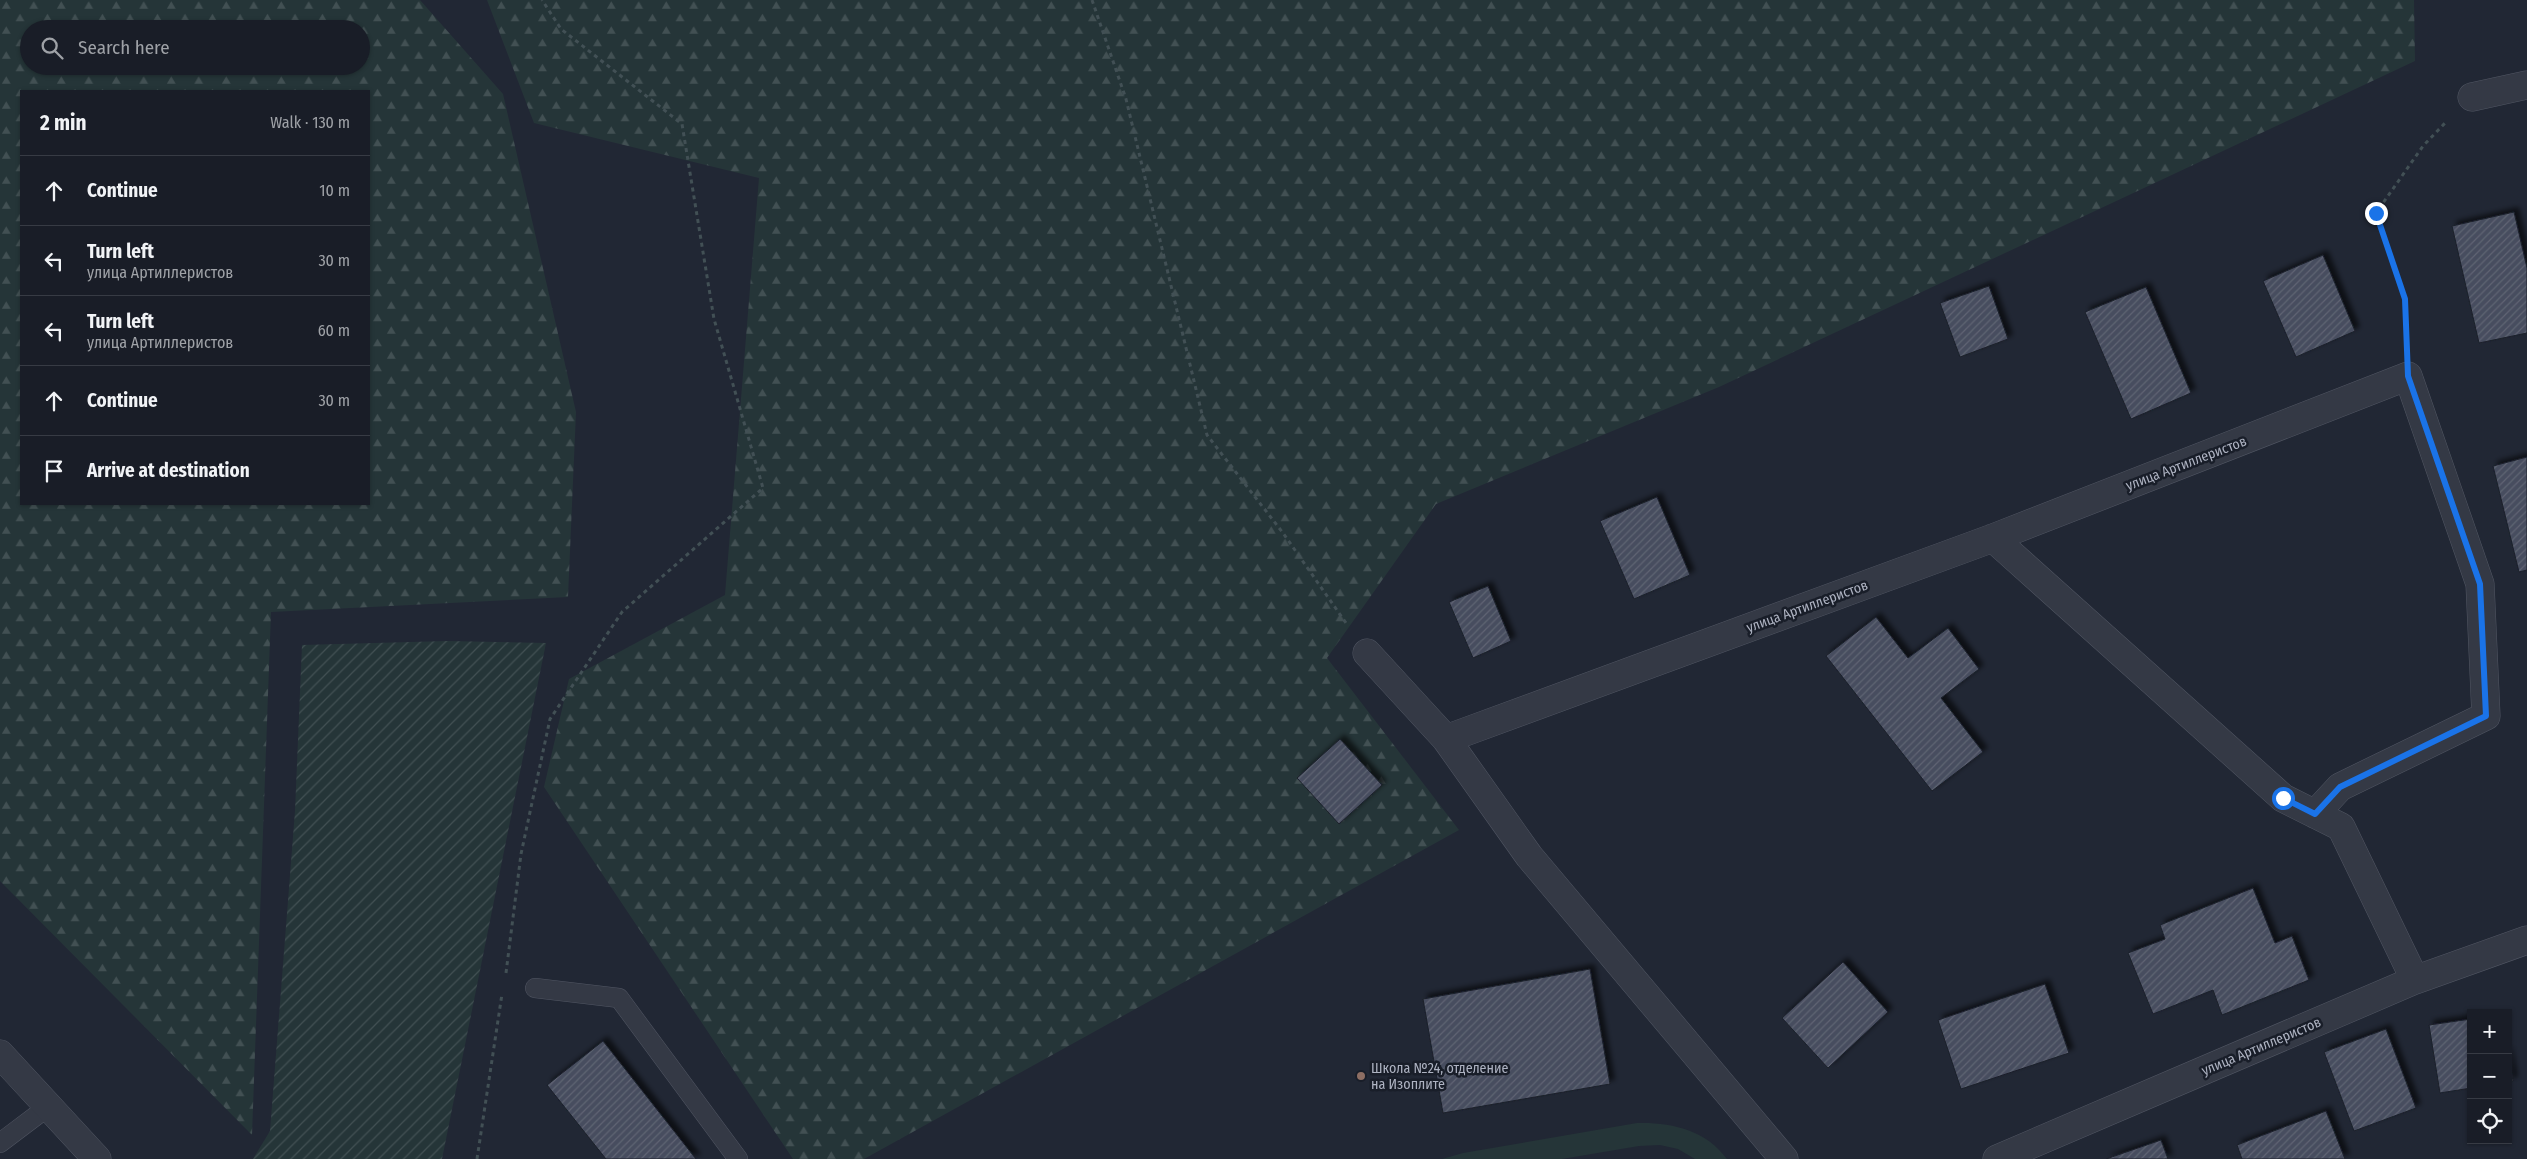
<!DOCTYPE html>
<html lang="en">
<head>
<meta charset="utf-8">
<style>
  body { margin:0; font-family:"Fira Sans Condensed",sans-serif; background:#22262f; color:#f1f3f6 }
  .controls { position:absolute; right:15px; bottom:15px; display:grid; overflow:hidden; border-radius:0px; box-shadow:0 1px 4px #0004 }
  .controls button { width:45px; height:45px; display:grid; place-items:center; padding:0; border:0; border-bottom:1px solid #373b44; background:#191d27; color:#f1f3f6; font:25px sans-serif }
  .stop { position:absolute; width:15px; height:15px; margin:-11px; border:4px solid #1a73e8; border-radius:50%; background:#fff }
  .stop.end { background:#1a73e8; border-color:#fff; box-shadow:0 1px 5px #0008 }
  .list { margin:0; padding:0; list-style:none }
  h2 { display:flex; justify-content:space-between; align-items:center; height:65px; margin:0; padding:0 20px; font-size:21px }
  h2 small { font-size:16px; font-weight:400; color:#9fa2a7 }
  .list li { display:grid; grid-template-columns:32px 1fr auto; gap:15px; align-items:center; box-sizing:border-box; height:70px; padding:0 20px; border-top:1px solid #373b44 }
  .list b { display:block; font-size:19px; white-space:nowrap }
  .list p { margin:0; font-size:16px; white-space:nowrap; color:#9fa2a7 }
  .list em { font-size:16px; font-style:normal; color:#9fa2a7 }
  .icon { flex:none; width:28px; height:28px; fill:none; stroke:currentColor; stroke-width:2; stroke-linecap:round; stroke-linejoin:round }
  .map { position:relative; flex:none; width:2527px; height:1159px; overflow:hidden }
  .search { position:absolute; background:#191d27; box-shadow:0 1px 4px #0004; left:20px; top:20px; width:350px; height:55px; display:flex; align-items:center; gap:12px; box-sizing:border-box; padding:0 18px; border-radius:28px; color:#9fa2a7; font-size:19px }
  .panel { position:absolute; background:#191d27; box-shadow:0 1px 4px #0004; left:20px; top:90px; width:350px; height:415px; border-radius:0px }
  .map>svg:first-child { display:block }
  .forest { fill:url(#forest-firs); fill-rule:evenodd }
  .garden { fill:url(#garden-furrows) }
  .pitch { fill:#253538 }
  .building { fill:url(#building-hatch); stroke:#1b202b; filter:url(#shadow) }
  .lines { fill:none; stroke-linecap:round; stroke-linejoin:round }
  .service-casing { stroke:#515663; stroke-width:20 }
  .minor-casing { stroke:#515663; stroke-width:29 }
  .tertiary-casing { stroke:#515663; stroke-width:29 }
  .path { stroke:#425055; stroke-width:3; stroke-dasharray:4 4; stroke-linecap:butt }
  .service { stroke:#343945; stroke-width:19 }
  .minor { stroke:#343945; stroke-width:28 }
  .tertiary { stroke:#343945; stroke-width:28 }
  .route { stroke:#1a73e8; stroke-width:6 }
  .education-dot { fill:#8d6e63; stroke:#191e29; stroke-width:2 }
  .labels { text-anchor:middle; stroke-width:5; stroke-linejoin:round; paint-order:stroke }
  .street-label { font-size:14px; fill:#aeb3c2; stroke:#191e29 }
  .poi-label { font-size:14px; fill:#aeb3c2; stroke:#191e29; text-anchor:start }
</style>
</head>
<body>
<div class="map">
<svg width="2527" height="1159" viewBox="0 0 2527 1159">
  <defs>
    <pattern id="forest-firs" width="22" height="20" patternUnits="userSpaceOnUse" patternTransform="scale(1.25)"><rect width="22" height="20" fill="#253538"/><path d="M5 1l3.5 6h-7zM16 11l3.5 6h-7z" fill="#425053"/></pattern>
    <pattern id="garden-furrows" width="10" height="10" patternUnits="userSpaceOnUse" patternTransform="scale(1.25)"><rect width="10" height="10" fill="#253538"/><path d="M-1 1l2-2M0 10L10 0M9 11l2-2" fill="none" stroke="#425053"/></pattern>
    <pattern id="building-hatch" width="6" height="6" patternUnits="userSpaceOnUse" patternTransform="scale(1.25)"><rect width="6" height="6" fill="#474d5e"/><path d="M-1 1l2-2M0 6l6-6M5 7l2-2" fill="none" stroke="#5f6473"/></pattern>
    <filter id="shadow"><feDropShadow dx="4.5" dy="-4.5" stdDeviation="2.5" flood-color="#0009"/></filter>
  </defs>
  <rect width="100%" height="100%" fill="#212734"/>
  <path class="forest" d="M0 0H420L503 94 576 412 568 597 271 612 252 1135 0 881ZM29 29H361V66H29ZM21 91H369V504H21Z
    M487 0H2414L2415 61 1719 387 1436 504 1327 658 1459 830 864 1159H793L544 787 569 679 725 595 759 178 534 123Z"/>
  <path class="garden" d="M447 641 546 643 442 1159H253L270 1131 295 811 302 645Z"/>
  <path class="pitch" d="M1637 1123C1671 1122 1706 1130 1727 1159H1695L1678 1149 1660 1145 1639 1146 1562 1159H1442L1463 1153Z"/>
  <path class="building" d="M2514 212 2527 268V333L2479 343 2452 226Z
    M2323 255 2355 331 2296 357 2263 281Z
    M1989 286 2008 339 1960 357 1940 303Z
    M2146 287 2191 393 2131 419 2085 312Z
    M2527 457V570L2519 572 2493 466Z
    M1657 497 1690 575 1634 599 1600 521Z
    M1488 586 1511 641 1473 658 1449 602Z
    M1876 617 1908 658 1948 628 1979 669 1941 698 1983 752 1932 791 1826 656Z
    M1340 739 1382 785 1339 824 1297 778Z
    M2253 888 2275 943 2292 936 2309 980 2222 1015 2213 990 2153 1014 2128 953 2165 939 2160 925Z
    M1843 962 1888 1012 1828 1068 1782 1018Z
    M1590 969 1610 1084 1443 1113 1423 999Z
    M2045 984 2069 1053 1961 1089 1938 1020Z
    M2471 1019V1088L2440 1093 2429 1025Z
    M2386 1029 2416 1108 2354 1131 2324 1052Z
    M603 1041 696 1159H606L547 1085Z
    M2508 1052 2513 1081 2508 1082Z
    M2326 1111 2345 1159H2242L2237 1145Z
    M2161 1140 2168 1159H2106Z"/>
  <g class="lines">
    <g class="service-casing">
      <path id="service" d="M535 988 619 998 738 1159
        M0 1143 49 1106"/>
    </g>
    <g class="minor-casing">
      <path id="minor" d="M2472 97 2527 85
        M1993 538 2283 798 2341 827 2415 980
        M1367 653 1446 739 1529 856 1784 1159
        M1446 739 1993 538 2408 376 2480 584 2486 716 2340 787 2315 814
        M1997 1159 2415 980 2527 940"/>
    </g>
    <g class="tertiary-casing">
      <path id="tertiary" d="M0 1054 97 1159"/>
    </g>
    <path class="path" d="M1092 0 1126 99 1207 435 1283 533 1346 623
      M2407 339 2405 299 2376 213 2423 146 2446 122
      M506 973 521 854 550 719 622 612 763 488 714 319 682 124 561 29 542 0
      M477 1159 502 994"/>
    <use href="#service" class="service"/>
    <use href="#minor" class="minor"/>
    <use href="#tertiary" class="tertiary"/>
  </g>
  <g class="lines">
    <path class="route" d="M2283 798 2315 814 2340 787 2486 716 2480 584 2408 376 2405 299 2376 213"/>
  </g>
  <circle class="education-dot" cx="1361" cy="1076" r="5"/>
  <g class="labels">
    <g class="street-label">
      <text transform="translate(2186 463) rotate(-21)" y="5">улица Артиллеристов</text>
      <text transform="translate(1807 606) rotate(-20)" y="5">улица Артиллеристов</text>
      <text transform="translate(2261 1046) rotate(-23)" y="5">улица Артиллеристов</text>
    </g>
    <g class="poi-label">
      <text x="1371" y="1073">Школа №24, отделение<tspan x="1371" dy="16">на Изоплите</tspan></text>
    </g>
  </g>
</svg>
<div class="controls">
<button>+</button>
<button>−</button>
<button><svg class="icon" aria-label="locate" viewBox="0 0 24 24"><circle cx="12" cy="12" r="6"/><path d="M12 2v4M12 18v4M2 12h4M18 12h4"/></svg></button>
</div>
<div class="stop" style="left:2283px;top:798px"></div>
<div class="stop end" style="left:2376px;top:213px"></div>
<div class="search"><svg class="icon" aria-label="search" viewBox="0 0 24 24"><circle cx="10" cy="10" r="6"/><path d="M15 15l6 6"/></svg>Search here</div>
<section class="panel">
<h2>2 min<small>Walk · 130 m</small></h2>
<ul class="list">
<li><svg class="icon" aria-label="ahead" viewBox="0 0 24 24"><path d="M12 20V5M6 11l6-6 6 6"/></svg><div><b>Continue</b></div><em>10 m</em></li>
<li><svg class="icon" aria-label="left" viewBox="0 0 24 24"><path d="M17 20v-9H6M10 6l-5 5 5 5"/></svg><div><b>Turn left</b><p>улица Артиллеристов</p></div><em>30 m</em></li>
<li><svg class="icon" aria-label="left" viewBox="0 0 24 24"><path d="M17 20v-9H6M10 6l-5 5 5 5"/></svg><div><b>Turn left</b><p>улица Артиллеристов</p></div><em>60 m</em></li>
<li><svg class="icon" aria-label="ahead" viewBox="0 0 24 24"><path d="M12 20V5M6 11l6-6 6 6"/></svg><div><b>Continue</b></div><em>30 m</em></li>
<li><svg class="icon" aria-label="arrive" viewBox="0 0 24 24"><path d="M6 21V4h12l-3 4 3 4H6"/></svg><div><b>Arrive at destination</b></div></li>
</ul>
</section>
</div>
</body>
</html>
